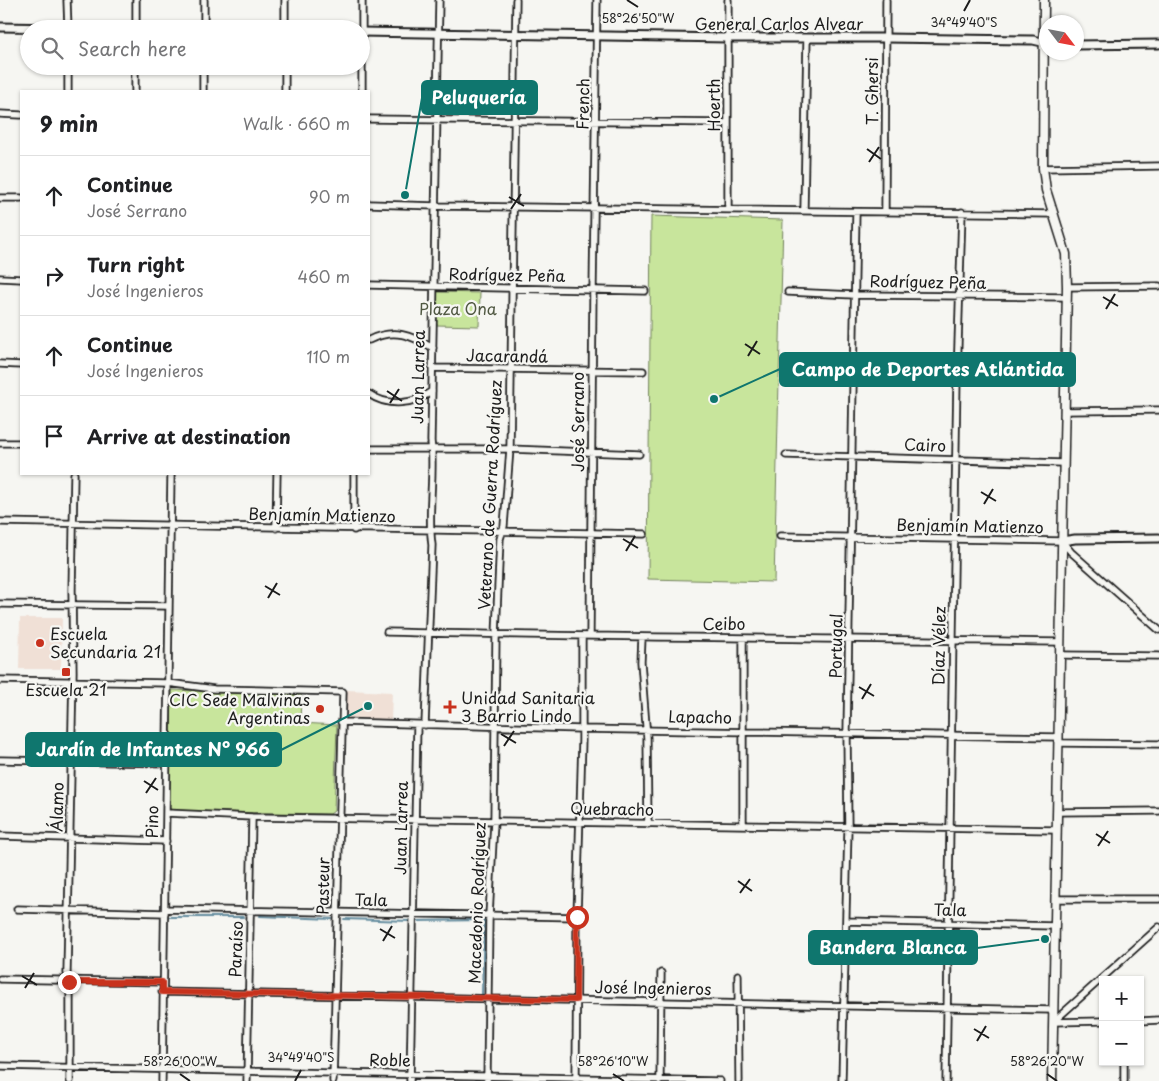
<!DOCTYPE html>
<html lang="en">
<head>
<meta charset="utf-8">
<style>
  body { margin:0; font-family:"Playpen Sans",sans-serif; background:#f6f6f6; color:#202124 }
  .controls { position:absolute; right:15px; bottom:15px; display:grid; overflow:hidden; border-radius:0px; box-shadow:0 1px 4px #0004 }
  .controls button { width:45px; height:45px; display:grid; place-items:center; padding:0; border:0; border-bottom:1px solid #e0e0e0; background:#fff; color:#202124; font:25px sans-serif }
  .compass { position:absolute; left:1039px; top:15px; width:45px; height:45px; border-radius:50%; background:#fff; box-shadow:0 1px 4px #0004; rotate:122deg }
  .stop { position:absolute; width:15px; height:15px; margin:-11px; border:4px solid #c8321e; border-radius:50%; background:#fff }
  .stop.end { background:#c8321e; border-color:#fff; box-shadow:0 1px 5px #0008 }
  .list { margin:0; padding:0; list-style:none }
  h2 { display:flex; justify-content:space-between; align-items:center; height:65px; margin:0; padding:0 20px; font-size:21px }
  h2 small { font-size:16px; font-weight:400; color:#757577 }
  .list li { display:grid; grid-template-columns:32px 1fr auto; gap:15px; align-items:center; box-sizing:border-box; height:80px; padding:0 20px; border-top:1px solid #e0e0e0 }
  .list b { display:block; font-size:19px; white-space:nowrap }
  .list p { margin:0; font-size:16px; white-space:nowrap; color:#757577 }
  .list em { font-size:16px; font-style:normal; color:#757577 }
  .icon { flex:none; width:28px; height:28px; fill:none; stroke:currentColor; stroke-width:2; stroke-linecap:round; stroke-linejoin:round }
  .map { position:relative; flex:none; width:1159px; height:1081px; overflow:hidden }
  .search { position:absolute; background:#fff; box-shadow:0 1px 4px #0004; left:20px; top:20px; width:350px; height:55px; display:flex; align-items:center; gap:12px; box-sizing:border-box; padding:0 18px; border-radius:28px; color:#757577; font-size:19px }
  .panel { position:absolute; background:#fff; box-shadow:0 1px 4px #0004; left:20px; top:90px; width:350px; height:385px; border-radius:0px }
  .map>svg:first-child { display:block }
  .built { fill:#f0e0d6 }
  .green { fill:#c8e59c; stroke:#72805c }
  .lines { fill:none; stroke-linecap:round; stroke-linejoin:round }
  .stream { stroke:#658d9f; stroke-width:2 }
  .minor-casing { stroke:#1c1c1c; stroke-width:9 }
  .tertiary-casing { stroke:#1c1c1c; stroke-width:11 }
  .secondary-casing { stroke:#1c1c1c; stroke-width:11 }
  .minor { stroke:#f6f6f2; stroke-width:5.5 }
  .tertiary { stroke:#f6f6f2; stroke-width:7 }
  .secondary { stroke:#f6f6f2; stroke-width:8 }
  .route { stroke:#c8321e; stroke-width:6 }
  .ticks { fill:none; stroke:#1c1c1c; stroke-width:2 }
  .poi-dot { fill:#c8321e; stroke:#f6f6f2; stroke-width:2 }
  .labels { text-anchor:middle; stroke-width:4.5; stroke-linejoin:round; paint-order:stroke }
  .street-label { font-size:16px; fill:#1c1c1c; stroke:#f6f6f2 }
  .park-label { font-size:16px; fill:#505842; stroke:#f6f6f2 }
  .poi-label { font-size:16px; fill:#1c1c1c; stroke:#f6f6f2; text-anchor:start }
  .ticks-label { font-size:12px; text-anchor:middle; fill:#1c1c1c; stroke:#f6f6f2; stroke-width:4.5; stroke-linejoin:round; paint-order:stroke }
  .leader { fill:none; stroke:#0f766e; stroke-width:2 }
  .callout-dot { fill:#0f766e; stroke:#f6f6f2; stroke-width:2 }
  .callout { fill:#0f766e; stroke:#0f766e; stroke-width:2 }
  .callout-label { font-size:18px; text-anchor:middle; font-weight:bold; fill:#fff }
</style>
</head>
<body>
<div class="map">
<svg width="1159" height="1081" viewBox="0 0 1159 1081">
  <rect width="100%" height="100%" fill="#f6f6f2"/>
  <filter id="ink" filterUnits="userSpaceOnUse"><feTurbulence type="fractalNoise" baseFrequency=".02" numOctaves="2"/><feDisplacementMap in="SourceGraphic" scale="10" xChannelSelector="R" yChannelSelector="G"/><feConvolveMatrix kernelMatrix="1 2 1 2 8 2 1 2 1" color-interpolation-filters="sRGB"/></filter>
  <g filter="url(#ink)">
    <path class="built" d="M20 618H62L61 669H19Z
      M346 690 392 692 391 722 344 720Z"/>
    <path class="green" d="M651 216 783 220 774 582 648 579Z
      M437 292 480 293 479 326 436 325Z
      M172 690 301 695 300 723 337 725 334 811 330 814 171 811 169 806Z"/>
    <g class="lines">
      <path class="stream" d="M260 916 332 919
        M167 917H244
        M344 919 410 921
        M417 921 484 920 482 995"/>
      <g class="minor-casing">
        <path id="minor" d="M67 0 68 29
          M136 29V0
          M204 29V0
          M285 29V0
          M68 91V66
          M135 91V66
          M203 91V66
          M285 91V66
          M362 91V0
          M0 114 21 115
          M369 119 728 123
          M1043 168 1159 166
          M0 198H21
          M369 204 436 206 1053 214
          M728 209V0
          M804 210 807 38
          M885 212 886 0
          M0 278 21 279
          M369 285 645 291
          M1067 287 1159 286
          M788 292 854 295 1067 297
          M369 340C394 328 411 335 433 348
          M0 364 21 365
          M432 368 643 371
          M785 374 1065 380
          M369 394C388 407 414 405 432 391
          M1065 411 1159 410
          M0 443H21
          M369 449H510L639 454
          M786 455 1063 463
          M354 474V530
          M0 522 644 534
          M276 528 277 474
          M780 536 1062 541 1071 552 1159 630
          M0 604 168 606
          M387 632C611 638 836 638 1060 642
          M590 636 593 290 597 0
          M642 637 641 662 647 738 648 824
          M743 638V825
          M1060 655 1159 656
          M0 680 168 683 214 689 343 692 333 1081
          M341 722 581 729 1058 737
          M425 725 432 545C427 511 435 476 431 441L439 0
          M1058 743 1159 744
          M0 760 167 763
          M1057 812 1159 811
          M166 813 252 817 1056 830
          M0 836 166 841
          M1056 899H1159
          M17 909 165 913
          M165 909 577 917
          M846 921 1055 926
          M738 975 739 1081
          M0 979 162 982
          M162 992 1053 1010
          M1140 1021 1159 1020
          M1053 1022 1159 927
          M1053 1022 1103 1021
          M0 1066 720 1081
          M70 1081V987L67 973 73 672 72 590 74 474
          M162 1081 171 474
          M247 1081 252 817
          M410 1081 417 725
          M487 1081 489 916 494 822 496 635 500 539 504 526 510 449 516 0
          M576 1081 577 917 582 740V636
          M660 1081 661 973
          M842 1081 848 828 847 733 856 212
          M946 1081 957 378 962 212
          M1124 1081V1062"/>
      </g>
      <g class="tertiary-casing">
        <path id="tertiary" d="M0 27 125 29
          M361 32 727 38H886L1033 40 1046 43
          M1076 45 1159 44
          M1062 541 1075 539 1159 538"/>
      </g>
      <g class="secondary-casing">
        <path id="secondary" d="M1044 0 1043 168 1046 190 1066 254 1067 287 1052 1081"/>
      </g>
      <use href="#minor" class="minor"/>
      <use href="#tertiary" class="tertiary"/>
      <use href="#secondary" class="secondary"/>
    </g>
  </g>
  <g class="lines" filter="url(#ink)">
    <path class="route" d="M69 982H162V992L576 1000 577 917"/>
  </g>
  <path class="ticks" d="M627 0 638 7M964 11 970 0M867 149 881 159M869 162 879 147M509 197 524 206M511 209 521 194M1103 297 1118 306M1106 309 1115 294M745 344 760 354M748 356 757 341M387 391 402 401M390 403 399 389M981 492 996 501M984 504 993 489M623 539 638 548M626 551 635 536M265 586 280 595M268 598 277 583M859 687 874 696M862 699 871 684M501 734 516 743M504 746 514 731M144 781 158 790M146 793 156 778M1096 834 1110 843M1098 846 1108 831M738 881 752 891M740 893 750 879M380 929 395 938M383 941 392 926M22 976 37 985M25 988 34 973M974 1029 989 1038M977 1041 986 1026M180 1074 190 1081M613 1074 624 1081M1047 1074 1057 1081M295 1081 301 1070"/>
  <g class="poi-dot">
    <circle cx="40" cy="643" r="5"/>
    <rect x="61" y="667" width="10" height="10" rx="2.5"/>
    <path d="M447.5 699.5h5v5h5v5h-5v5h-5v-5h-5v-5h5z"/>
    <circle cx="320" cy="709" r="5"/>
  </g>
  <g class="labels">
    <g class="street-label">
      <text x="779" y="30">General Carlos Alvear</text>
      <text transform="translate(872 91) rotate(-90)" y="6">T. Ghersi</text>
      <text transform="translate(583 104) rotate(-89)" y="6">French</text>
      <text transform="translate(714 105) rotate(-90)" y="6">Hoerth</text>
      <text transform="translate(507 275) rotate(1)" y="6">Rodríguez Peña</text>
      <text transform="translate(928 282) rotate(1)" y="6">Rodríguez Peña</text>
      <text transform="translate(507 356) rotate(1)" y="6">Jacarandá</text>
      <text transform="translate(418 377) rotate(-89)" y="6">Juan Larrea</text>
      <text transform="translate(578 422) rotate(-90)" y="6">José Serrano</text>
      <text transform="translate(925 445) rotate(2)" y="6">Cairo</text>
      <text transform="translate(490 495) rotate(-87)" y="6">Veterano de Guerra Rodríguez</text>
      <text transform="translate(322 515) rotate(1)" y="6">Benjamín Matienzo</text>
      <text transform="translate(970 526) rotate(1)" y="6">Benjamín Matienzo</text>
      <text x="724" y="630">Ceibo</text>
      <text transform="translate(836 646) rotate(-89)" y="6">Portugal</text>
      <text transform="translate(939 646) rotate(-89)" y="6">Díaz Vélez</text>
      <text transform="translate(700 717) rotate(1)" y="6">Lapacho</text>
      <text transform="translate(57 807) rotate(-88)" y="6">Álamo</text>
      <text transform="translate(612 809) rotate(1)" y="6">Quebracho</text>
      <text transform="translate(152 822) rotate(-89)" y="6">Pino</text>
      <text transform="translate(401 828) rotate(-89)" y="6">Juan Larrea</text>
      <text transform="translate(323 886) rotate(-89)" y="6">Pasteur</text>
      <text transform="translate(371 900) rotate(1)" y="6">Tala</text>
      <text transform="translate(477 903) rotate(-88)" y="6">Macedonio Rodríguez</text>
      <text transform="translate(950 910) rotate(1)" y="6">Tala</text>
      <text transform="translate(236 949) rotate(-88)" y="6">Paraíso</text>
      <text transform="translate(653 988) rotate(1)" y="6">José Ingenieros</text>
      <text transform="translate(390 1060) rotate(1)" y="6">Roble</text>
    </g>
    <g class="park-label">
      <text x="458" y="315">Plaza Ona</text>
    </g>
    <g class="poi-label">
      <text x="50" y="640">Escuela<tspan x="50" dy="18">Secundaria 21</tspan></text>
      <text x="66" y="696" text-anchor="middle">Escuela 21</text>
      <text x="461" y="704">Unidad Sanitaria<tspan x="461" dy="18">3 Barrio Lindo</tspan></text>
      <text x="310" y="706" text-anchor="end">CIC Sede Malvinas<tspan x="310" dy="18">Argentinas</tspan></text>
    </g>
  </g>
  <g class="ticks-label">
    <text x="638" y="23">58°26'50"W</text>
    <text x="964" y="27">34°49'40"S</text>
    <text x="301" y="1062">34°49'40"S</text>
    <text x="180" y="1066">58°26'00"W</text>
    <text x="613" y="1066">58°26'10"W</text>
    <text x="1047" y="1066">58°26'20"W</text>
  </g>
  <path class="leader" d="M405 195L422 98M714 399L780 369M368 706L281 750M1045 939L977 948"/>
  <g class="callout-dot">
    <circle cx="405" cy="195" r="5"/>
    <circle cx="714" cy="399" r="5"/>
    <circle cx="368" cy="706" r="5"/>
    <circle cx="1045" cy="939" r="5"/>
  </g>
  <g class="callout">
    <rect x="422" y="81" width="115" height="33" rx="5"/>
    <rect x="780" y="353" width="295" height="33" rx="5"/>
    <rect x="26" y="733" width="255" height="33" rx="5"/>
    <rect x="809" y="931" width="168" height="33" rx="5"/>
  </g>
  <g class="callout-label">
    <text x="479" y="104">Peluquería</text>
    <text x="928" y="376">Campo de Deportes Atlántida</text>
    <text x="153" y="756">Jardín de Infantes N° 966</text>
    <text x="893" y="954">Bandera Blanca</text>
  </g>
</svg>
<div class="controls">
<button>+</button>
<button>−</button>
</div>
<svg class="compass" viewBox="-18 -18 36 36"><path d="M0-13l5 13h-10z" fill="#e53935"/><path d="M0 13l5-13h-10z" fill="#757577"/></svg>
<div class="stop" style="left:577px;top:917px"></div>
<div class="stop end" style="left:69px;top:982px"></div>
<div class="search"><svg class="icon" aria-label="search" viewBox="0 0 24 24"><circle cx="10" cy="10" r="6"/><path d="M15 15l6 6"/></svg>Search here</div>
<section class="panel">
<h2>9 min<small>Walk · 660 m</small></h2>
<ul class="list">
<li><svg class="icon" aria-label="ahead" viewBox="0 0 24 24"><path d="M12 20V5M6 11l6-6 6 6"/></svg><div><b>Continue</b><p>José Serrano</p></div><em>90 m</em></li>
<li><svg class="icon" aria-label="right" viewBox="0 0 24 24"><path d="M7 20v-9h11M14 6l5 5-5 5"/></svg><div><b>Turn right</b><p>José Ingenieros</p></div><em>460 m</em></li>
<li><svg class="icon" aria-label="ahead" viewBox="0 0 24 24"><path d="M12 20V5M6 11l6-6 6 6"/></svg><div><b>Continue</b><p>José Ingenieros</p></div><em>110 m</em></li>
<li><svg class="icon" aria-label="arrive" viewBox="0 0 24 24"><path d="M6 21V4h12l-3 4 3 4H6"/></svg><div><b>Arrive at destination</b></div></li>
</ul>
</section>
</div>
</body>
</html>
